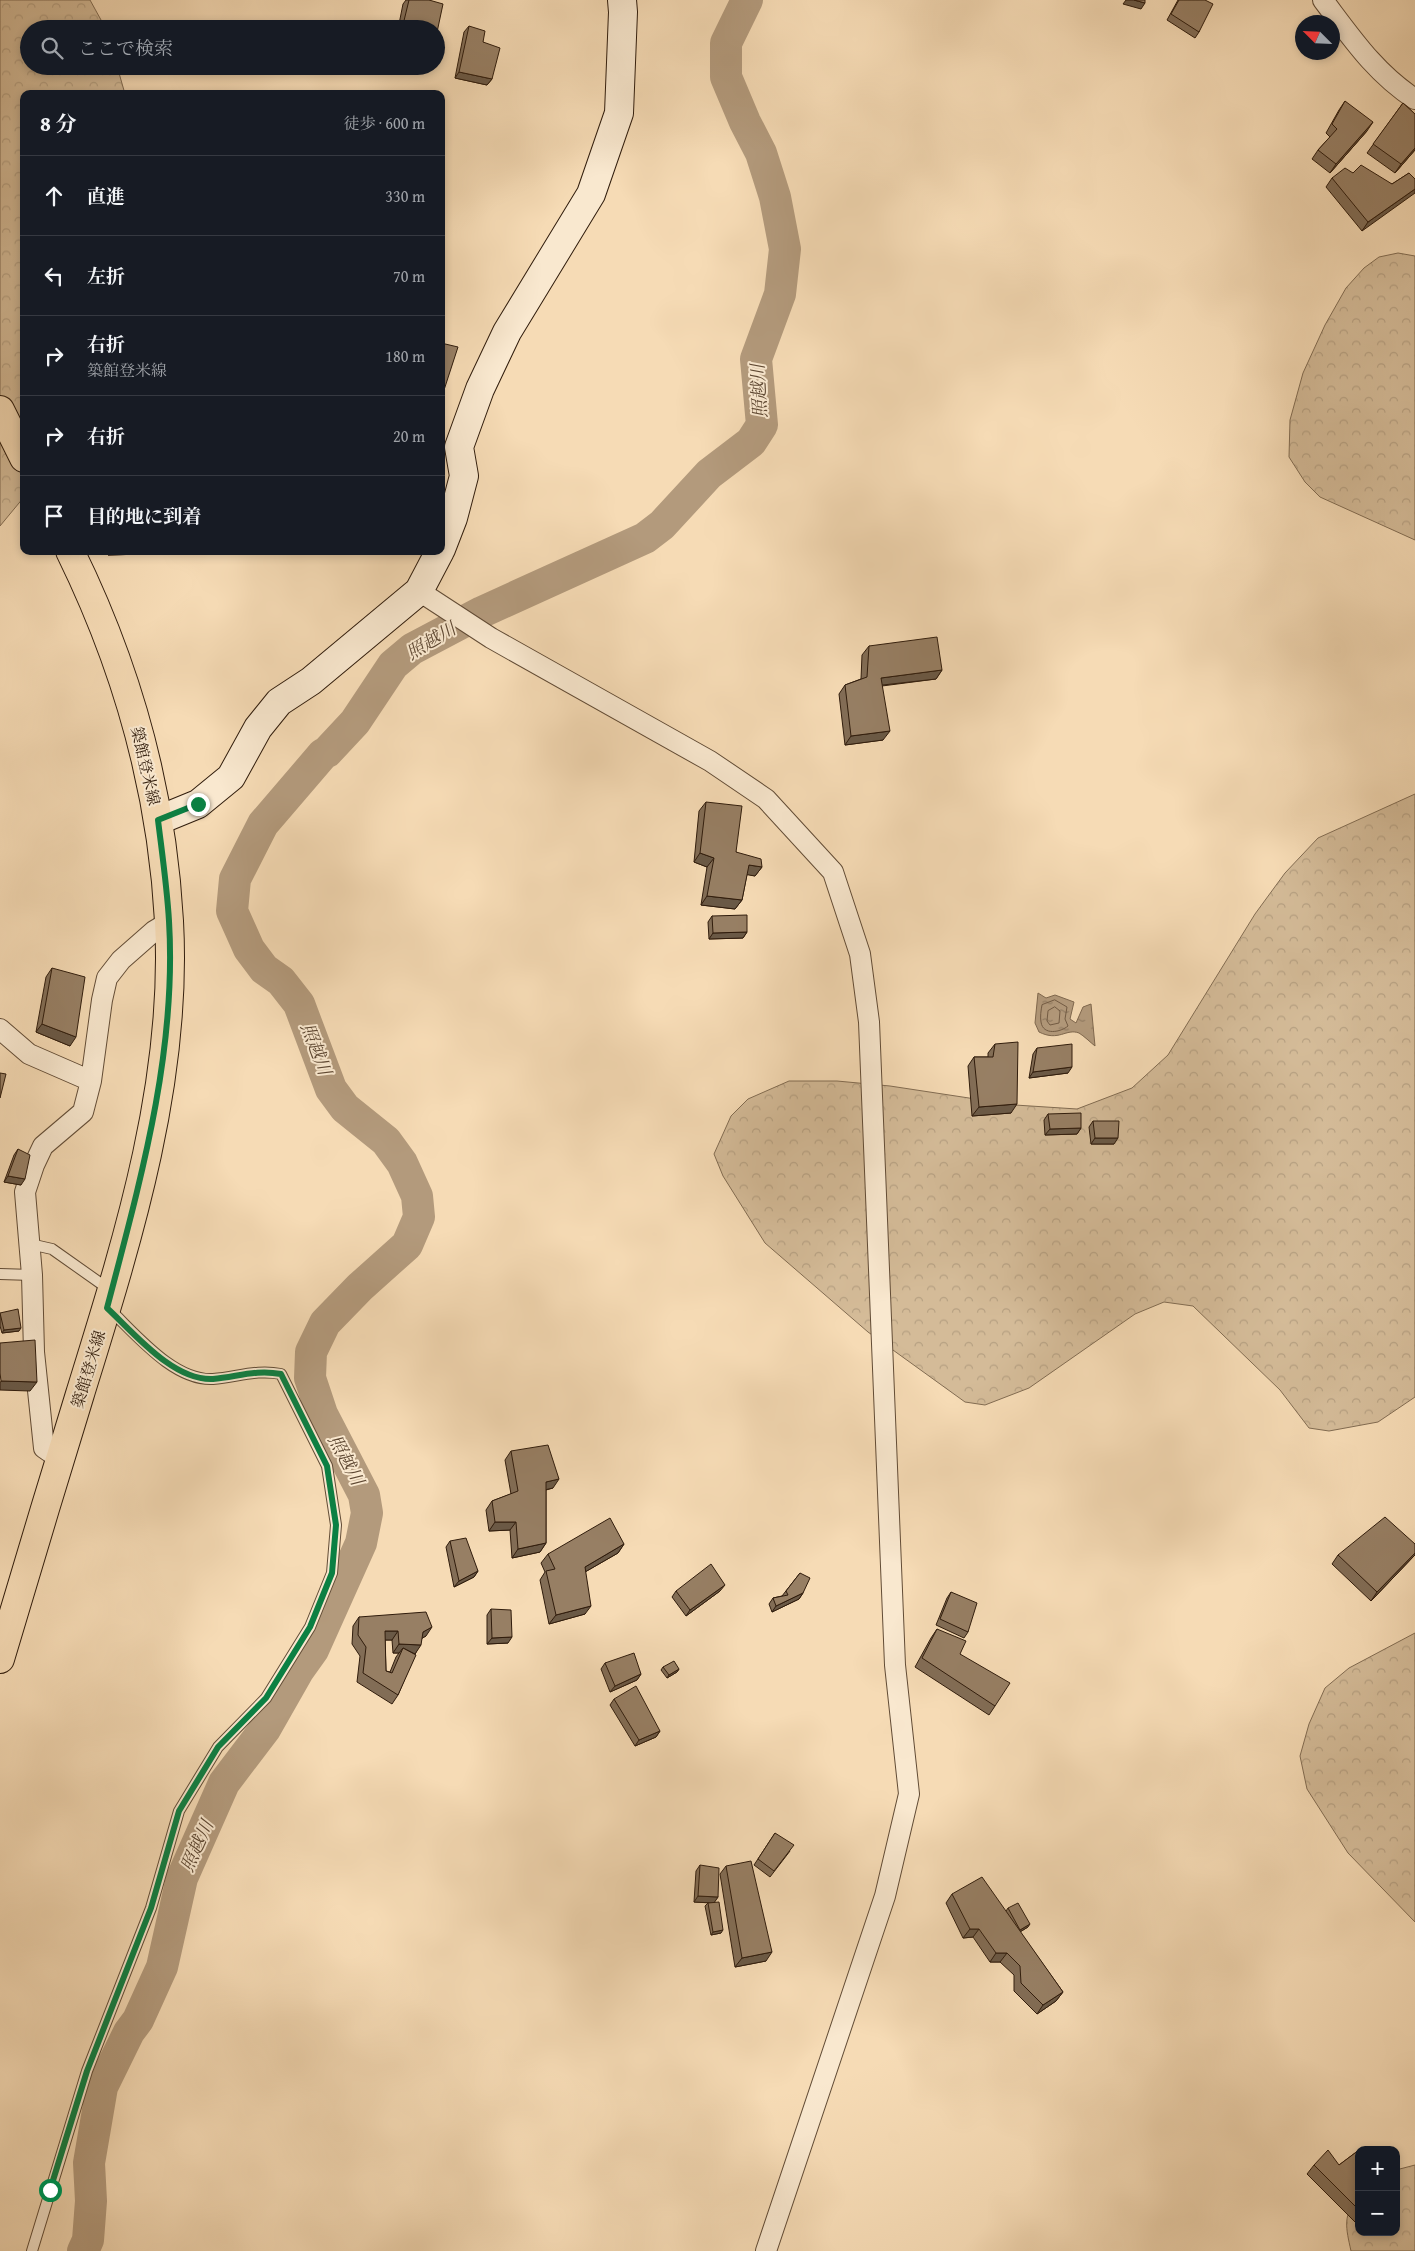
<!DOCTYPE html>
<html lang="ja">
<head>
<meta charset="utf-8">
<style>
  body { margin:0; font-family:"Gentium Book Plus","Noto Serif JP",serif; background:#242831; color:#f1f3f6 }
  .controls { position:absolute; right:15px; bottom:15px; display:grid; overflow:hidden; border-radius:10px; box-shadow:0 2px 8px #0003 }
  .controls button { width:45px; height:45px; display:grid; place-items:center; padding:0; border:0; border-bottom:1px solid #363941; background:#171b24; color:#f1f3f6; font:25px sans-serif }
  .compass { position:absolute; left:1295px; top:15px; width:45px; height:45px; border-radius:50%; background:#171b24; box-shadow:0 2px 8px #0003; rotate:294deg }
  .stop { position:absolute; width:15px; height:15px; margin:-11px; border:4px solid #0b8043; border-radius:50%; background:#fff }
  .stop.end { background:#0b8043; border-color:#fff; box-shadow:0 1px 5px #0008 }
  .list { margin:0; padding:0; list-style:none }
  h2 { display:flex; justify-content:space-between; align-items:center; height:65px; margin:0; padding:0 20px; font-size:21px }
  h2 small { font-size:16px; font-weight:400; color:#9ea1a6 }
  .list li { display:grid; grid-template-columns:32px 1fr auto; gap:15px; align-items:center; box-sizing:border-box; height:80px; padding:0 20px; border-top:1px solid #363941 }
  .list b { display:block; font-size:19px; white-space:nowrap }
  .list p { margin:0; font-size:16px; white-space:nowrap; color:#9ea1a6 }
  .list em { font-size:16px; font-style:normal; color:#9ea1a6 }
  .icon { flex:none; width:28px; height:28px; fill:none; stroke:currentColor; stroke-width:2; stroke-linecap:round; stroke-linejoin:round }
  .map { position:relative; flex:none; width:1415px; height:2251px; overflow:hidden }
  .search { position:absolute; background:#171b24; box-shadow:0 2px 8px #0003; left:20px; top:20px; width:425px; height:55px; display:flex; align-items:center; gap:12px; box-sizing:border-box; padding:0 18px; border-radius:28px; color:#9ea1a6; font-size:19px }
  .panel { position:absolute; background:#171b24; box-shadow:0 2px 8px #0003; left:20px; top:90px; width:425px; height:465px; border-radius:10px }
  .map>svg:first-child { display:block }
  .forest { fill:url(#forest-crowns); stroke:#826c52 }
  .water { fill:url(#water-ripples); stroke:#7f684f }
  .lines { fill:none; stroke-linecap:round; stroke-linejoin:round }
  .shore { stroke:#725b44; stroke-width:1 }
  .river { stroke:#b39a7c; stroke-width:32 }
  .lane-casing { stroke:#624c36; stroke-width:12 }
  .street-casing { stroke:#624c36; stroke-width:22 }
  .secondary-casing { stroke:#301c0c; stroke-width:30 }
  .primary-casing { stroke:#301c0c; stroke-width:30 }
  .lane { stroke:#f9e8cf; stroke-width:10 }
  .street { stroke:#f9e8cf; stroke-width:20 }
  .secondary { stroke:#f9e8cf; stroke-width:28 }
  .primary { stroke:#f6dbb5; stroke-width:28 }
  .wall { fill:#826d56; stroke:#301c0c; fill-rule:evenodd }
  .shaded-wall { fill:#6a5946; stroke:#301c0c }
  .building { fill:#977f64; stroke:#301c0c }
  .route { stroke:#0b8043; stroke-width:6 }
  .labels { text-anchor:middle; stroke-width:4; stroke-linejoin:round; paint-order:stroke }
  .street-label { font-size:16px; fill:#301c0c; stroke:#f9e8cf }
  .water-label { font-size:18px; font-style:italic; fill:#5e4833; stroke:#f9e8cf }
</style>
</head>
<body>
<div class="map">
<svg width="1415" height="2251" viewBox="0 0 1415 2251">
  <defs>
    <pattern id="forest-crowns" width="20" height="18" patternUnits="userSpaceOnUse" patternTransform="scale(1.25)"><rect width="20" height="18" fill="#d4bb98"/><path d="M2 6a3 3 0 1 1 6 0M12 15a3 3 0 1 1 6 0" fill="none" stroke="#b6a082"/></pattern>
    <pattern id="water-ripples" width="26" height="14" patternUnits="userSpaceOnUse" patternTransform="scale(1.25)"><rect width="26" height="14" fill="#b39a7c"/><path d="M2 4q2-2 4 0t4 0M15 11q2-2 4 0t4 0" fill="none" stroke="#927d64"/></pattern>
  </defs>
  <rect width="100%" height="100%" fill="#f6dbb5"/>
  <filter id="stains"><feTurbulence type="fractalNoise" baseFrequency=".004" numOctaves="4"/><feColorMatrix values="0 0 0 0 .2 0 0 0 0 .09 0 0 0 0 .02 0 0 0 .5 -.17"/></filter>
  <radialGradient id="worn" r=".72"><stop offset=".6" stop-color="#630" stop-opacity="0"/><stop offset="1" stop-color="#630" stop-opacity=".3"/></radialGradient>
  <path class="forest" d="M0 0H90L106 29H29V66H117L125 94H24V497L0 526Z
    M1398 253 1415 256V540L1320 497 1305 482 1289 457 1290 420 1303 373 1325 325 1346 288 1364 268 1379 257Z
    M1415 794V1397L1378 1422 1329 1431 1309 1428 1280 1390 1193 1306 1164 1302 1135 1314 1029 1388 985 1405 965 1402 868 1332 765 1243 723 1176 714 1154 731 1116 748 1099 789 1081H837L890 1086 1015 1105 1077 1109 1132 1088 1168 1055 1255 914 1285 873 1318 838Z
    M1415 1633V1922L1348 1853 1307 1789 1300 1756 1309 1724 1325 1688 1349 1668Z
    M1415 2165V2251H1351C1346 2228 1342 2215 1359 2195V2232H1396V2170Z"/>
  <path class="water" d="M1038 993 1046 998 1055 995 1074 1002 1070 1019 1076 1023 1083 1007 1091 1004 1095 1046C1090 1042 1084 1036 1079 1033 1066 1028 1059 1042 1039 1032L1035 1023Z"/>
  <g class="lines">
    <path class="shore" d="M1055 1000 1067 1007 1065 1019 1068 1026C1061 1032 1043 1036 1041 1022 1040 1017 1041 1010 1042 1005Z
      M1055 1007 1060 1011 1059 1023 1050 1025 1047 1021 1048 1011Z"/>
    <path class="river" d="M83 2251 88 2240 91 2201 89 2163 102 2087 129 2032 138 2020 162 1967 182 1878 224 1783 265 1729 298 1671 313 1650 361 1543 367 1513 364 1495 322 1414 310 1378 311 1352 325 1323 360 1287 407 1245 419 1217 417 1196 402 1163 386 1141 345 1108 331 1089 299 1004 281 981 264 969 249 949 232 911 235 879 263 824 323 754 327 752 355 722 393 665 412 649 482 612 645 538 662 525 709 474 751 442 762 425 756 359 780 294 785 249 775 197 761 153 745 122 726 77V43L747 0"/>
    <g class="lane-casing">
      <path id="lane" d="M30 1244 52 1249 110 1290
        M0 1274 32 1275
        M32 2251 87 2071 151 1908 179 1811 218 1747 266 1698 310 1627 332 1573 336 1525 327 1466 281 1374C257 1369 238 1377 213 1379 173 1381 135 1333 108 1308"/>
    </g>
    <g class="street-casing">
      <path id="street" d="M1323 0C1351 37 1375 73 1415 99
        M419 591 491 638 710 761 766 799 833 872 860 954 869 1022 895 1665 909 1794 885 1896 766 2251
        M0 1029 29 1054 91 1081
        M60 1459 44 1448 34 1352 32 1275 25 1192 34 1165 43 1146 83 1112 91 1081 102 1000 107 978 121 960 154 931 169 922"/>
    </g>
    <g class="secondary-casing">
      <path id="secondary" d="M441 549 453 518 464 476 459 447 480 389 507 332 591 194 619 113 623 12 622 0
        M159 820 198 804 231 777 258 728 279 702 311 681 419 591 440 551"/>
    </g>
    <g class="primary-casing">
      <path id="primary" d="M0 410 24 458
        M0 1659C26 1571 53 1482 80 1394 127 1242 178 1083 169 921 162 793 127 667 70 551"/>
    </g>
    <use href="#lane" class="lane"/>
    <use href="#street" class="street"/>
    <use href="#secondary" class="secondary"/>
    <use href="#primary" class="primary"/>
  </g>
  <path class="wall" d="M406 0H429L436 29H398L403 4Z
    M1178 0H1205L1199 32 1195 38 1167 20Z
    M469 26 483 42 492 79 487 85 455 78 464 32Z
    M1345 101 1367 131 1330 173 1312 159 1318 150 1330 137 1326 133 1339 110Z
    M1403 103 1415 114V150L1395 173 1367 153Z
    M1353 173 1392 184 1409 173 1362 231 1326 187 1332 178Z
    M106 551H146L144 554 108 555Z
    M869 646 942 670 936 679 882 686 883 740 845 745 839 694 845 685 861 679 862 655Z
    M706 802 736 852 762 867 755 876 747 874 742 900 735 909 701 905 707 867 694 862 699 811Z
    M712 916 747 932 743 938 709 939 708 922Z
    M52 968 70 1046 36 1032 46 977Z
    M995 1044 1011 1113 972 1116 968 1066 974 1057H988V1053Z
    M1037 1048 1068 1073 1029 1078 1033 1054Z
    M1048 1114 1081 1128 1077 1134 1045 1135 1044 1120Z
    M1093 1121 1114 1144H1091L1089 1127Z
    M18 1149 21 1185 4 1182 14 1155Z
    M0 1313 19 1331 2 1333 0 1326Z
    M511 1451 553 1488 546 1490V1543L540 1552 512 1558 510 1530 489 1531 486 1510 492 1501 511 1494 505 1460Z
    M450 1541 478 1571 474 1577 454 1587 446 1547Z
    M624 1544 618 1553 585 1572V1614L549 1624 540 1580 545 1572 541 1563 548 1554Z
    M1415 1544V1555L1413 1557 1371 1601 1332 1564 1338 1555Z
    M800 1573 803 1593 799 1599 772 1612 769 1604 773 1598 782 1596Z
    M676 1591H720L686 1616 672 1597Z
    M951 1592 968 1632 964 1638 936 1625 947 1598Z
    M491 1609 508 1643 487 1644V1615Z
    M359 1617 426 1636 422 1638 398 1695 392 1704 357 1682 360 1656 352 1644 353 1626ZM385 1640H392L393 1653H399L396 1657 390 1672 386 1671Z
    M937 1629 960 1654 995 1706 989 1715 915 1667 931 1638Z
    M605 1663 641 1674 637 1680 610 1692 601 1669Z
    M663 1667 679 1669 677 1672 667 1678 661 1670Z
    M614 1699 660 1731 656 1737 635 1746 610 1705Z
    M775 1833 790 1851 770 1877 754 1865Z
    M700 1865 718 1897 714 1902 721 1933 711 1935 705 1906 708 1903H712L694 1902 696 1871Z
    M726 1866 766 1961 735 1967 720 1874Z
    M952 1894 1006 1911 1008 1908 1028 1927 1020 1932 1063 1992 1056 2001 1037 2014 1014 1991V1975L1000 1962H990L973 1937 963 1938 946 1903Z
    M1359 2150V2226L1307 2174 1314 2165H1339Z"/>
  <path class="shaded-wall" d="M1126 0H1134L1145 3 1141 9 1123 4Z
    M459 72 492 79 487 85 455 78Z
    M1373 122 1367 131 1330 173 1336 164Z
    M1415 148V150L1395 173 1401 164Z
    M1415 189V193L1362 231 1368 222Z
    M111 551H146L144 554 108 555Z
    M942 670 936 679 874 686 881 678Z
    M890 731 883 740 845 745 851 736Z
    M700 853 714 858 707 867 694 862Z
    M749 865 762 867 755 876 743 874Z
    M707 896 742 900 735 909 701 905Z
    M747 932 743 938 709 939 713 933Z
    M42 1024 76 1037 70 1046 36 1032Z
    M1072 1067 1068 1073 1029 1078 1033 1072Z
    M1017 1104 1011 1113 972 1116 979 1107Z
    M1081 1128 1077 1134 1045 1135 1050 1129Z
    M1095 1138H1118L1114 1144H1091Z
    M8 1176 25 1179 21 1185 4 1182Z
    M21 1328 19 1331 2 1333 4 1330Z
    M1 1381 37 1382 30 1391 0 1390V1383Z
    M559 1479 553 1488 540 1491 546 1482Z
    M495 1522H516L510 1530 489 1531Z
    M546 1543 540 1552 512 1558 518 1549Z
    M624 1544 618 1553 578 1576 585 1567Z
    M1415 1553V1555L1413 1557 1371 1601 1377 1592Z
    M478 1571 474 1577 454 1587 459 1581Z
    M725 1585 720 1591 686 1616 690 1610Z
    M803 1593 799 1599 772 1612 776 1606Z
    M591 1606 585 1614 549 1624 556 1615Z
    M432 1627 426 1636 417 1641 423 1632Z
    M385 1631H398L392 1640H379Z
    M512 1637 508 1643 487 1644 492 1638Z
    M399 1644 421 1645 415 1654 403 1648 399 1653H393Z
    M679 1669 677 1672 667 1678 669 1675Z
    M641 1674 637 1680 610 1692 615 1686Z
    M660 1731 656 1737 635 1746 639 1740Z
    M698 1896 718 1897 714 1903 694 1902Z
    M1030 1924 1028 1927 1018 1933 1020 1930Z
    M970 1929H979L973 1937 963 1938Z
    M723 1930 721 1933 711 1935 713 1932Z
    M772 1952 766 1961 735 1967 742 1958Z
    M996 1953H1007L1000 1962H990Z
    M1063 1992 1056 2001 1037 2014 1043 2005Z"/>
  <path class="building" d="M409 0H429L443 4 436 37V29H402Z
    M1134 0H1145V3Z
    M1179 0H1205L1213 4 1199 32 1171 14Z
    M469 26 485 31 483 42 500 48 492 79 459 72Z
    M1345 101 1373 122 1336 164 1318 150 1337 129 1332 124Z
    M1403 103 1415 114V148L1401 164 1373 144Z
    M1361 165 1392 184 1409 173 1415 179V189L1368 222 1332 178 1345 168 1353 173Z
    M441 343 458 347 444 390 441 389Z
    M937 637 942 670 881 678 890 731 851 736 845 685 867 677 869 646Z
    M706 802 742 806 736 852 761 859 762 867 749 865 742 900 707 896 714 858 700 853Z
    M747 915V932L713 933 712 916Z
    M52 968 85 977 76 1037 42 1024Z
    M1018 1042 1017 1104 979 1107 974 1057H993L995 1044Z
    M1072 1044V1067L1033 1072 1037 1048Z
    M0 1073 6 1074 0 1098Z
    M1081 1113V1128L1050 1129 1048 1114Z
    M1093 1121H1119L1118 1138H1095Z
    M18 1149 30 1155 25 1179 8 1176Z
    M18 1309 21 1328 4 1330 0 1313Z
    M35 1340 37 1382 1 1381 0 1373V1343Z
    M548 1445 559 1479 546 1482V1543L518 1549 516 1522H495L492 1501 518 1491 511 1451Z
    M1385 1517 1415 1544V1553L1377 1592 1338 1555Z
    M610 1518 624 1544 585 1567 591 1606 556 1615 546 1571 555 1569 548 1554Z
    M466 1538 478 1571 459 1581 450 1541Z
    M711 1564 725 1585 690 1610 676 1591Z
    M800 1573 810 1578 803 1593 776 1606 773 1598 788 1595 786 1591Z
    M951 1592 977 1603 968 1632 940 1619Z
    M491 1609 511 1610 512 1637 492 1638Z
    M426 1612 432 1627 423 1632 421 1645 399 1644 398 1631H385L386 1671 392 1673 403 1648 416 1655 398 1695 363 1673 366 1647 358 1635 359 1617Z
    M937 1629 966 1641 960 1654 1010 1683 995 1706 922 1658Z
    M634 1653 641 1674 615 1686 605 1663Z
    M674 1661 679 1669 669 1675 663 1667Z
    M636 1686 660 1731 639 1740 614 1699Z
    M775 1833 794 1845 774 1871 758 1859Z
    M751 1861 772 1952 742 1958 726 1866Z
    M700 1865 719 1868 718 1897 698 1896Z
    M982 1877 1063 1992 1043 2005 1021 1983 1020 1966 1007 1953H996L979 1929H970L952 1894Z
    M719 1902 723 1930 713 1932 708 1903Z
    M1018 1903 1030 1924 1020 1930 1008 1908Z
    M1328 2150 1339 2165 1359 2150V2210L1314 2165Z"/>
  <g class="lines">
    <path class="route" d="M50 2190 87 2071 151 1908 179 1811 218 1747 266 1698 310 1627 332 1573 336 1525 327 1466 281 1374C256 1369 237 1377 213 1379 173 1381 134 1333 107 1308 140 1182 177 1053 169 921 167 887 162 853 158 820L198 804"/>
  </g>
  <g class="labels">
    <g class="street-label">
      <text transform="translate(146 766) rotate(77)" y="6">築館登米線</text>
      <text transform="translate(88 1369) rotate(-73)" y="6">築館登米線</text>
    </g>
    <g class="water-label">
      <text transform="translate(759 391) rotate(-93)" y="6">照越川</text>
      <text transform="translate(431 641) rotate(-31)" y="6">照越川</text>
      <text transform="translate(316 1049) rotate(69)" y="6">照越川</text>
      <text transform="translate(346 1460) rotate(62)" y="6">照越川</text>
      <text transform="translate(197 1846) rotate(-66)" y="6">照越川</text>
    </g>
  </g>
  <rect width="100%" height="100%" filter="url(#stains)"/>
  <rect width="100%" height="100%" fill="url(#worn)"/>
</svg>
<div class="controls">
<button>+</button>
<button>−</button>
</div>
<svg class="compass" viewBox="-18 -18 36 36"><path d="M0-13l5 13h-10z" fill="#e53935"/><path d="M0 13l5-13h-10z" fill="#9ea1a6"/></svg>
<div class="stop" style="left:50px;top:2190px"></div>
<div class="stop end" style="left:198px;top:804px"></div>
<div class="search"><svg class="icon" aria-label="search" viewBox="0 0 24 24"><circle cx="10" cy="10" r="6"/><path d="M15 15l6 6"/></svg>ここで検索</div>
<section class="panel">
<h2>8 分<small>徒歩 · 600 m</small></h2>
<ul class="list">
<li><svg class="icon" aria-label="ahead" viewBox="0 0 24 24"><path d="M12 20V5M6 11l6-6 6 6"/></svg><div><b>直進</b></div><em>330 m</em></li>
<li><svg class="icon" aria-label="left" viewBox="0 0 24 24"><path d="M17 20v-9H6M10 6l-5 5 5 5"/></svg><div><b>左折</b></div><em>70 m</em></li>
<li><svg class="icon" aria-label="right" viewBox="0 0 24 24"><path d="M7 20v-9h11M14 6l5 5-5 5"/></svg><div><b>右折</b><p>築館登米線</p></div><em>180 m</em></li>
<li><svg class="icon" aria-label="right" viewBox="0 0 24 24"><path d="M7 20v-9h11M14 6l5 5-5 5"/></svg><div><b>右折</b></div><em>20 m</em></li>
<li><svg class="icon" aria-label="arrive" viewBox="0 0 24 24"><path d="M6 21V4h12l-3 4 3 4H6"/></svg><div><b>目的地に到着</b></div></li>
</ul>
</section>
</div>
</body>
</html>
